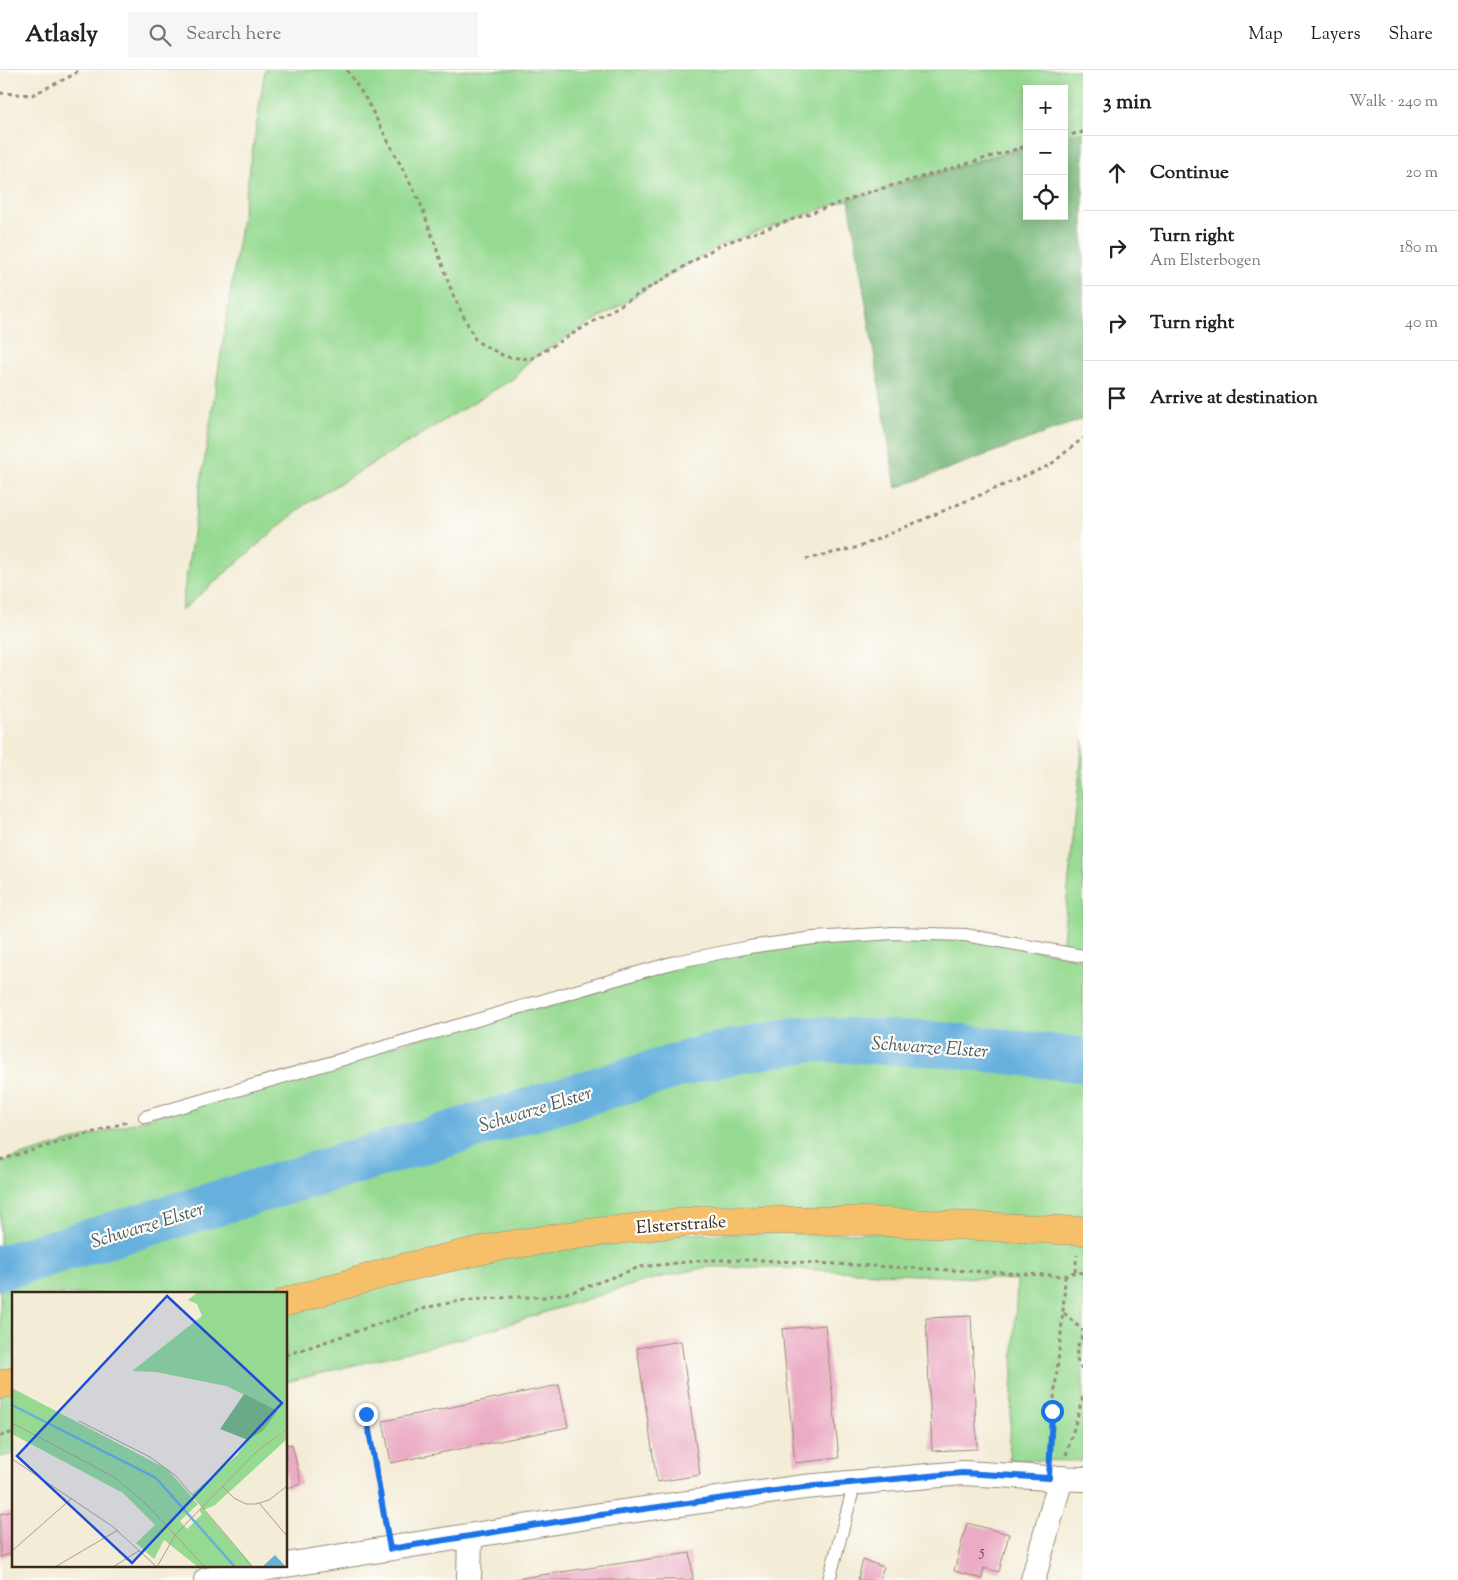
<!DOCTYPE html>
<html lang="en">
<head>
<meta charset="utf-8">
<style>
  body { margin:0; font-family:"Sorts Mill Goudy",serif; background:#f6f6f6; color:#222 }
  .controls { position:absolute; right:15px; top:15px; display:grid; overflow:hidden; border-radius:0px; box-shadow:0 2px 12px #0003 }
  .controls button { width:45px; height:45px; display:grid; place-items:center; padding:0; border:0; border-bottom:1px solid #e0e0e0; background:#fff; color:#222; font:25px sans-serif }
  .stop { position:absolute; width:15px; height:15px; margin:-11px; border:4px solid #1a73e8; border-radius:50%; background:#fff }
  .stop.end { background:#1a73e8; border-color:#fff; box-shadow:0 1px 5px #0008 }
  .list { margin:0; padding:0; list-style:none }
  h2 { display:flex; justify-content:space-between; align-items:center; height:65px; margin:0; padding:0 20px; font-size:21px }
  h2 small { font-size:16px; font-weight:400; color:#767676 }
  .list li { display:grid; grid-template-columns:32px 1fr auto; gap:15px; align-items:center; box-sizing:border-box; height:75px; padding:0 20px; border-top:1px solid #e0e0e0 }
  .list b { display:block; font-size:19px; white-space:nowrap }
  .list p { margin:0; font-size:16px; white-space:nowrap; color:#767676 }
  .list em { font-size:16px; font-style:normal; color:#767676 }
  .icon { flex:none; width:28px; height:28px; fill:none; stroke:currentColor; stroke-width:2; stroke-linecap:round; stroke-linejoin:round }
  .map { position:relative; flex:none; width:1083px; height:1510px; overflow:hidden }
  header { display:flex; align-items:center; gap:30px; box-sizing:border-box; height:70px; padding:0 25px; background:#fff; border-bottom:1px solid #e0e0e0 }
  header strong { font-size:24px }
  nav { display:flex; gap:28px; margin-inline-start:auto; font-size:18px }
  .search { width:350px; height:45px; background:#f6f6f6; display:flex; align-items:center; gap:12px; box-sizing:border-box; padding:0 18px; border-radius:0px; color:#767676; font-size:19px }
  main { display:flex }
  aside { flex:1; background:#fff }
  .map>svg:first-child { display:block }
  .green { fill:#96da92; stroke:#688258 }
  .forest { fill:#78ba7c; stroke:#5a724d }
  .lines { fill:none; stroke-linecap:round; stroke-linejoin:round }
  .river { stroke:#66b0de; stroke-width:45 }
  .building { fill:#ebabc5 }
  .service-casing { stroke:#978b7a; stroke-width:14 }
  .minor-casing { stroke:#978b7a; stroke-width:26 }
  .primary-casing { stroke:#978b7a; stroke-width:29 }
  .path { stroke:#978b7a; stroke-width:3; stroke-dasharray:4 4; stroke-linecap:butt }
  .service { stroke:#fff; stroke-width:12 }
  .minor { stroke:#fff; stroke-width:24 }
  .primary { stroke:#f6c06b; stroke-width:28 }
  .route { stroke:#1a73e8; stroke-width:6 }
  .labels { text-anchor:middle; stroke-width:4.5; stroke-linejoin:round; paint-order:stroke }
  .number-label { font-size:15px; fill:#674a48 }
  .street-label { font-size:18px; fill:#3b2a1e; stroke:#fdfcf7 }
  .water-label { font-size:19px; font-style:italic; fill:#4a5961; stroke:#fdfcf7 }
  .inset-river { fill:none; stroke:#66b0de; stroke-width:2.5 }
  .inset-road { fill:none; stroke:#a99e8d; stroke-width:1 }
  .view { fill:#1d4ed8; fill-opacity:0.15; stroke:#1d4ed8; stroke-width:2.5 }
  .inset-edge { fill:none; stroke:#3b2a1e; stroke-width:2.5 }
</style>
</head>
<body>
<header>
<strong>Atlasly</strong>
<div class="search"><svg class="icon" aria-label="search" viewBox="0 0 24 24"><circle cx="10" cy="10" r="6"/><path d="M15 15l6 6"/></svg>Search here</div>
<nav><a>Map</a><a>Layers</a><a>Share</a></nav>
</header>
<main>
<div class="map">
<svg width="1083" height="1510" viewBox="0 0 1083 1510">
  <rect width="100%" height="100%" fill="#fdfcf7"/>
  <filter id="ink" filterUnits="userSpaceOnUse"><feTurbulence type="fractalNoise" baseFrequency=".02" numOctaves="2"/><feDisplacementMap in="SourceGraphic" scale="10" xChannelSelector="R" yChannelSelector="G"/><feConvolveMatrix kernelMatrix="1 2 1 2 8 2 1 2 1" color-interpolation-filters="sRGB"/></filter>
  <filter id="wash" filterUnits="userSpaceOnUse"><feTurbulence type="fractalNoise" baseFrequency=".0096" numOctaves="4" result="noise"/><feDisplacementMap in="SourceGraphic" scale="20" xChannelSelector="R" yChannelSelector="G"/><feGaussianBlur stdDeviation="1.12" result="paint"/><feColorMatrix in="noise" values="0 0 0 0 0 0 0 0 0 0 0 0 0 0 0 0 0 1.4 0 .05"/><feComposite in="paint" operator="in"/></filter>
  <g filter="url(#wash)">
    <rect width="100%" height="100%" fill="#f3ecd7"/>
    <path class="green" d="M265 0H1083V62L1064 66V19H1027V76L870 122 720 175 531 289 514 308 304 435 181 541Z
      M1083 670V883L1062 879Z
      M965 866 1083 889V1159L704 1148 286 1224H14V1307L0 1311V1092L675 893 814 870Z
      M1083 1162V1391L1009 1390 1017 1210 760 1197H707L645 1211 463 1268 286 1312V1235L589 1164Z
      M14 1314V1384L0 1387V1318Z"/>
    <path class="forest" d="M1083 62V349L896 418 849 130 1027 77V146H1064V66Z"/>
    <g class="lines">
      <path class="river" d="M0 1198 707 987 807 969 936 974 1083 990"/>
    </g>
    <g id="blocks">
      <path class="building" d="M971 1246 977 1379 932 1381 926 1248Z
        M825 1255 839 1388 795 1393 782 1259Z
        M681 1271 700 1405 657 1412 637 1278Z
        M559 1315 568 1357 391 1393 383 1351Z
        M292 1374 301 1414 286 1418V1375Z
        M14 1441V1483L0 1487V1444Z
        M967 1453 1009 1464 999 1502 984 1498 982 1509 954 1501Z
        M690 1483 693 1510H514V1509Z
        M863 1490 884 1497 879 1510H858Z"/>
    </g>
  </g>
  <g filter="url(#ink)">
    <use href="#blocks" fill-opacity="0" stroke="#978b7a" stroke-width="1"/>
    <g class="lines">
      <g class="service-casing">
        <path id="service" d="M145 1047 675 892 749 877 814 868 894 863 965 865 1083 886
          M829 1510 855 1412"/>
      </g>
      <g class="minor-casing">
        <path id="minor" d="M286 1495 593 1446 804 1417 963 1403 1049 1408 1083 1409
          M206 1510 279 1496
          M469 1510 470 1466
          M1033 1510 1061 1408"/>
      </g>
      <g class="primary-casing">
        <path id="primary" d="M286 1232 402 1198 496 1177 589 1163 705 1150 864 1151 1083 1161
          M0 1315 14 1311"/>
      </g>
      <path class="path" d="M347 0 366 29 420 132 453 225 476 271 506 287 531 289 720 175 870 122 1027 76
        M0 23 32 25 75 4 78 0
        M1064 66 1083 62
        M806 489 859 477 1050 395 1083 368
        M0 1090 127 1052
        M1075 1202 1077 1185
        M1064 1243 1083 1261
        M1083 1266C1075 1277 1074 1290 1083 1300
        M286 1285 429 1237 459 1231 514 1227H544L572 1222 640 1197 704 1190H758L1065 1206 1075 1202 1083 1203
        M367 1343 385 1454
        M0 1366 14 1362
        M1050 1385C1052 1325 1063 1266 1065 1206
        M1066 1385 1083 1327"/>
      <use href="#service" class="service"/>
      <use href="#minor" class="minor"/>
      <use href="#primary" class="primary"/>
    </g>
  </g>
  <g class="lines" filter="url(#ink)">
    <path class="route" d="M366 1344 390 1479 593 1446 804 1417 963 1403 1049 1408 1052 1341"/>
  </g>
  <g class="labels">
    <g class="number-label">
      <text x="982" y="1486">5</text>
    </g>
    <g class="street-label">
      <text transform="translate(681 1154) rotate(-4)" y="6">Elsterstraße</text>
    </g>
    <g class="water-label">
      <text transform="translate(930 976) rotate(4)" y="7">Schwarze Elster</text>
      <text transform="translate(535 1038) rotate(-17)" y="7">Schwarze Elster</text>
      <text transform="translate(147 1154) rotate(-17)" y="7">Schwarze Elster</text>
    </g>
  </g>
  <g transform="translate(12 1222)">
    <rect width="275" height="275" fill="#f3ecd7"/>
    <path d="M186 0H275V135L242 162 275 136V147L203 213 192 218 241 275H186L152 248 142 267 124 251 143 233 111 201 0 142V96L155 177 186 212 168 229 175 237 190 222 187 218 190 215 180 202 225 163 236 148 251 139 266 119 214 94 144 80 120 79 190 24 185 12 176 8Z" fill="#96da92"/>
    <path d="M232 102 266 119 251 139 236 148 208 137Z" fill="#78ba7c"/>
    <path d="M263 263 274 275H250Z" fill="#66b0de"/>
    <path class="inset-river" d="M0 113 144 186 223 275"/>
    <path class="inset-road" d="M67 129 138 165 164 184 241 275M0 131 102 185 133 211 193 275M0 167 100 234 145 275M210 194 222 206 234 212H244L257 208 275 194M247 211 275 244M163 243 242 162 275 136M0 259 60 206M43 275 106 238M101 275 128 258M145 275 163 243"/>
    <path class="view" d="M155 4 270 111 120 271 5 164Z"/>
    <rect width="275" height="275" class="inset-edge"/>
  </g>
</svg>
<div class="controls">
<button>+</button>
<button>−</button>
<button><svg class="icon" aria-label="locate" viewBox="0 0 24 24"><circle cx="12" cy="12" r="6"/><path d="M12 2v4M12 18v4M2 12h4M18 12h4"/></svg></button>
</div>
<div class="stop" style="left:1052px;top:1341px"></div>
<div class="stop end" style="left:366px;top:1344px"></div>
</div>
<aside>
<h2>3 min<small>Walk · 240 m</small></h2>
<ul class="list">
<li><svg class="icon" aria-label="ahead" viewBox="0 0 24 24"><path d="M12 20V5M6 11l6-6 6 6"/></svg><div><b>Continue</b></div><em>20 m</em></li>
<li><svg class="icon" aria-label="right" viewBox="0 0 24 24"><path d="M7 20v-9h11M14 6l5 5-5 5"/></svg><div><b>Turn right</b><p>Am Elsterbogen</p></div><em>180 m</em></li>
<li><svg class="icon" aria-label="right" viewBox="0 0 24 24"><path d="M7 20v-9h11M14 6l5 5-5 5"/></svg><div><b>Turn right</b></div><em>40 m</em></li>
<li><svg class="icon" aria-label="arrive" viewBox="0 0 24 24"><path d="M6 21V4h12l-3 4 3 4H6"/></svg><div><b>Arrive at destination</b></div></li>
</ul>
</aside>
</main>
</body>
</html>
